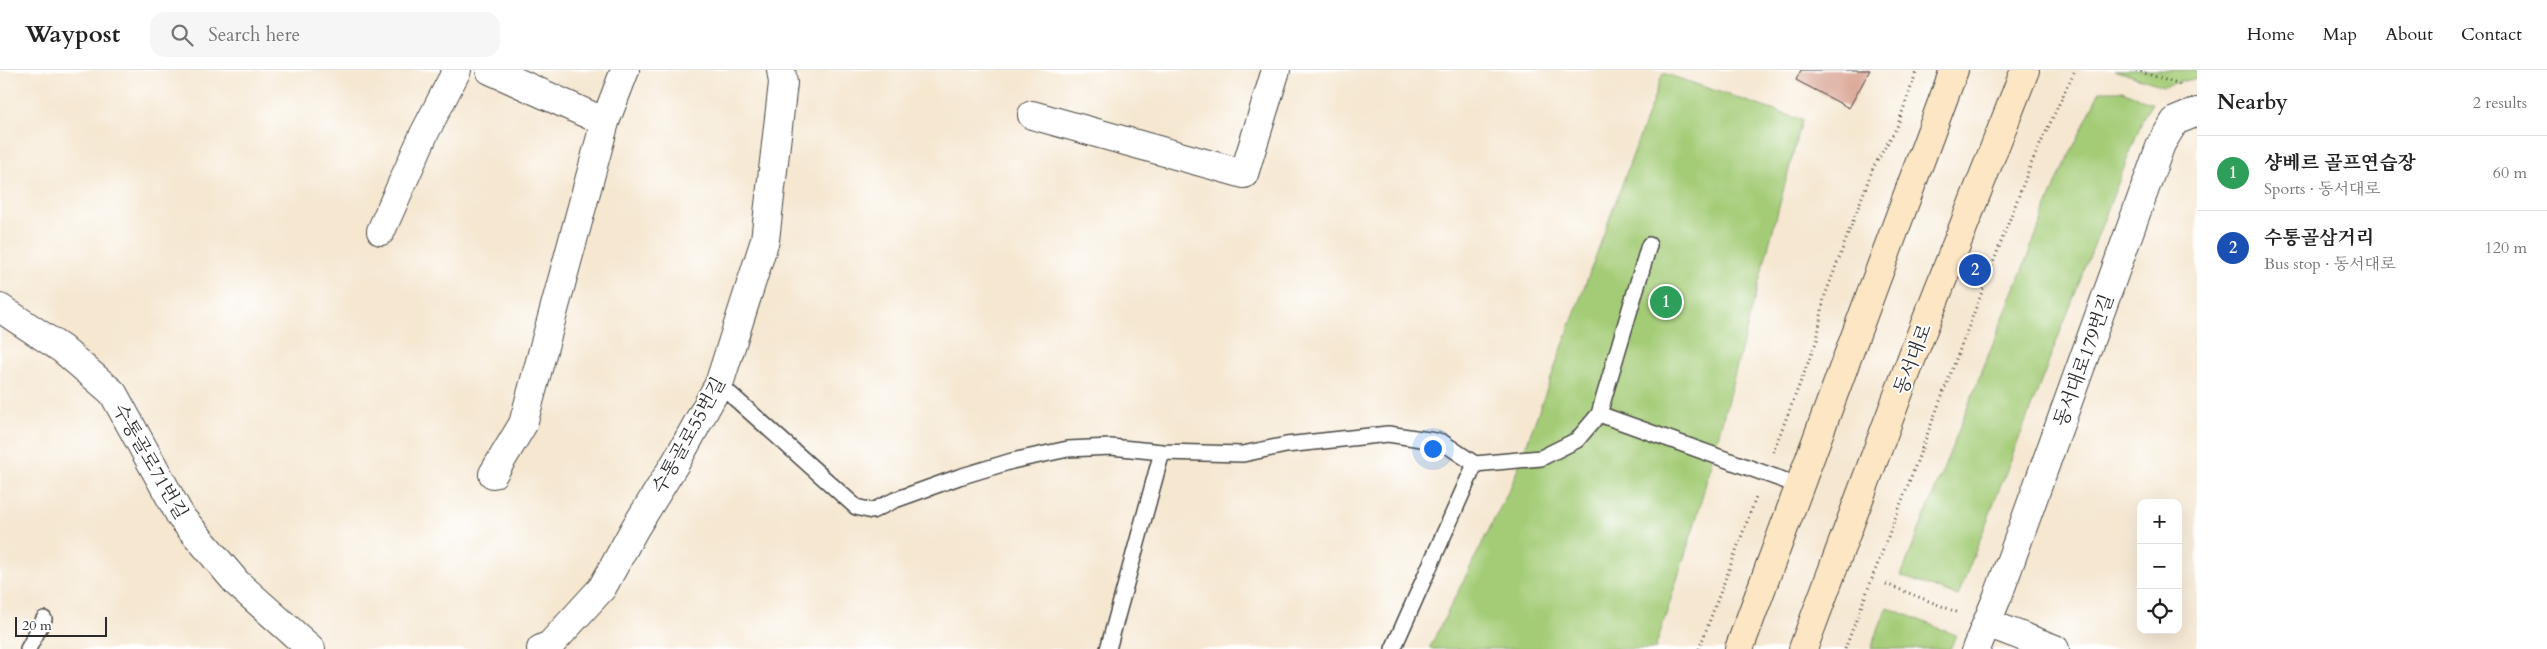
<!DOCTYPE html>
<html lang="en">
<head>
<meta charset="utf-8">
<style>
  body { margin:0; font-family:Cardo,"Noto Serif KR",serif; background:#f6f6f6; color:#222 }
  .controls { position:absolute; right:15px; bottom:15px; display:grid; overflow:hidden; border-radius:10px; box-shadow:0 5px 20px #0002 }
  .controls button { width:45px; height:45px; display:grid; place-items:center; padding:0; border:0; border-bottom:1px solid #e0e0e0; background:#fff; color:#222; font:25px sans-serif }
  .scale { position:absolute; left:15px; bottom:12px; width:92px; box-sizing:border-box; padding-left:5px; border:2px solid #2b2b2b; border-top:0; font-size:14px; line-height:18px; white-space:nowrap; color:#2b2b2b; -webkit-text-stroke:4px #fff; paint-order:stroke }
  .you { position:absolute; left:1432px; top:378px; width:18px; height:18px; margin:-12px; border:4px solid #fff; border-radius:50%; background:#1a73e8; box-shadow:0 0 0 8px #1a73e833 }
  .badge { display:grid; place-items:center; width:32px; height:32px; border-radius:50%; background:#c8321e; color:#fff; font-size:16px; font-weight:700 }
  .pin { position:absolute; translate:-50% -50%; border:2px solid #fff; box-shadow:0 1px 5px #0006 }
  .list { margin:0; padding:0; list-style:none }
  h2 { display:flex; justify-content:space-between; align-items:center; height:65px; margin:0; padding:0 20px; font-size:21px }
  h2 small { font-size:16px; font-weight:400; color:#767676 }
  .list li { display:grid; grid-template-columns:32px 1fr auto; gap:15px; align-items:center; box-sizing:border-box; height:75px; padding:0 20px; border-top:1px solid #e0e0e0 }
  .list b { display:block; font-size:19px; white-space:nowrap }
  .list p { margin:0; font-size:16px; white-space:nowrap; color:#767676 }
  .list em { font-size:16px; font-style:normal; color:#767676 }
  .icon { flex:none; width:28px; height:28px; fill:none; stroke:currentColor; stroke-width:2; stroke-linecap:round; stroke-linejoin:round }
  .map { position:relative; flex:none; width:2197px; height:579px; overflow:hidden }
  header { display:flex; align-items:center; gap:30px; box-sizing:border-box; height:70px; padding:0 25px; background:#fff; border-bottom:1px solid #e0e0e0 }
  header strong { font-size:24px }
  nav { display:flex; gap:28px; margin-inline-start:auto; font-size:18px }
  .search { width:350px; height:45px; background:#f6f6f6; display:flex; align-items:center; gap:12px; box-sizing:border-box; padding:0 18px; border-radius:15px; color:#767676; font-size:19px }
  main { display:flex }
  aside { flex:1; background:#fff }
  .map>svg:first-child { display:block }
  .green { fill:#a4cc77; stroke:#687c51 }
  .building { fill:#dba999 }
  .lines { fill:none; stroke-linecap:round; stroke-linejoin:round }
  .lane-casing { stroke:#494744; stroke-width:18 }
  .street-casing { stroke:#494744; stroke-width:30 }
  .secondary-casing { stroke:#494744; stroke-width:30 }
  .path { stroke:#494744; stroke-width:3; stroke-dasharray:1 4; stroke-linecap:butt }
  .lane { stroke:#fff; stroke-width:15 }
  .street { stroke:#fff; stroke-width:28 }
  .secondary { stroke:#fce6c4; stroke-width:28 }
  .labels { text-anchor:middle; stroke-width:4; stroke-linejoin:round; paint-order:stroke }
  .street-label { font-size:19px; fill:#2b2b2b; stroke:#fff }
</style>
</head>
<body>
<header>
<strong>Waypost</strong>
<div class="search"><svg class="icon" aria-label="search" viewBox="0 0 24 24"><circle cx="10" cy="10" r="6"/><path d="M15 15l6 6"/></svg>Search here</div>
<nav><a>Home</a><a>Map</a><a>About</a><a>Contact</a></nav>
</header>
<main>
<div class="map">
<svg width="2197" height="579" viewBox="0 0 2197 579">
  <rect width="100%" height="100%" fill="#fff"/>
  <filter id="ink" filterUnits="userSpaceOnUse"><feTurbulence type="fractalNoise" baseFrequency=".02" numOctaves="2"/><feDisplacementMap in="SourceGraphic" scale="10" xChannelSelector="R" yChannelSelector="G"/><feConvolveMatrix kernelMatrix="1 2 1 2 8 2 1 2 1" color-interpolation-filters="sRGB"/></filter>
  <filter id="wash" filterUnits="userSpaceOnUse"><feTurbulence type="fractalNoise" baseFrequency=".0096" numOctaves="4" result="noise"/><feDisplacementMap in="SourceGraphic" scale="20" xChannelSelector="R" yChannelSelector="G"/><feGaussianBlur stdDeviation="1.12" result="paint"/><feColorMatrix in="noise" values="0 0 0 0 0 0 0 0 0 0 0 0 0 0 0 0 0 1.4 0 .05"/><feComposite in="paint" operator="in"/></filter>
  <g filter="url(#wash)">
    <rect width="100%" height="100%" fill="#f5e7d0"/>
    <path class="green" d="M2114 0H2197V8L2163 16Z
      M1663 3 1802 50 1696 450 1655 579H1429L1512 414Z
      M2100 21H2122L2152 33 2144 46 1958 526 1901 506 2058 109Z
      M1887 537 1956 565 1950 579H1871Z"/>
    <g id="blocks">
      <path class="building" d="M1801 0H1870L1849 38 1796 10Z"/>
    </g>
  </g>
  <g filter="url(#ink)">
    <use href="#blocks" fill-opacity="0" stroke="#494744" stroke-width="1"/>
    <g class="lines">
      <g class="lane-casing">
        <path id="lane" d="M719 314 856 437 872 441 895 430 959 407 1012 391 1068 379 1111 377 1162 382 1243 384 1286 375 1388 364 1442 372 1475 394 1541 388 1577 370 1599 344 1649 175
          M1599 344 1800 416
          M28 579 44 549
          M1108 579 1162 382
          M1393 579 1475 394"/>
      </g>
      <g class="street-casing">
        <path id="street" d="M490 0 605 52
          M1032 45 1244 104 1276 0
          M381 161 424 64 457 0
          M0 238 62 279 113 323 181 447 237 513 311 579
          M493 404 523 354 605 52 625 0
          M1987 553 2055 579
          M541 579 550 575 602 518 635 458 676 392 719 314 765 170 783 13 781 0
          M1976 579 1999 523 2161 74 2175 51 2197 42"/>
      </g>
      <g class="secondary-casing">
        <path id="secondary" d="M1739 579 1954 0
          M1803 579 1914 282 2025 0"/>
      </g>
      <path class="path" d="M2136 0 2183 16
        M1773 382 1817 270 1824 228 1873 98 1897 57 1917 0
        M1886 514 1959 543
        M1699 579 1757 425
        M1845 579 2031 94 2075 0"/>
      <use href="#lane" class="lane"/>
      <use href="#street" class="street"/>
      <use href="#secondary" class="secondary"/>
    </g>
  </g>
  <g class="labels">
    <g class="street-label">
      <text transform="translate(1912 289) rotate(-69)" y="7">동서대로</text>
      <text transform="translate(2083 290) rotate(-70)" y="7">동서대로179번길</text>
      <text transform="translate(688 365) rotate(-61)" y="7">수통골로55번길</text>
      <text transform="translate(151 391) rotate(60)" y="7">수통골로71번길</text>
    </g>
  </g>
</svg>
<div class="controls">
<button>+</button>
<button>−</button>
<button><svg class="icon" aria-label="locate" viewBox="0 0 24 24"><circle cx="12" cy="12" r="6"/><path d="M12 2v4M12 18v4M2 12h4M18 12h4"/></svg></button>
</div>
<div class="scale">20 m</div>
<div class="you"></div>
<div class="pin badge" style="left:1666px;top:232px;background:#2e9e5b">1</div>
<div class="pin badge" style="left:1975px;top:200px;background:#1a4fb4">2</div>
</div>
<aside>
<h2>Nearby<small>2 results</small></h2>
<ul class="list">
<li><span class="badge" style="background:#2e9e5b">1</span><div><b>샹베르 골프연습장</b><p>Sports · 동서대로</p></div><em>60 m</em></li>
<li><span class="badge" style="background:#1a4fb4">2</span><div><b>수통골삼거리</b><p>Bus stop · 동서대로</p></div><em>120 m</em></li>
</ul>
</aside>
</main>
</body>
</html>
